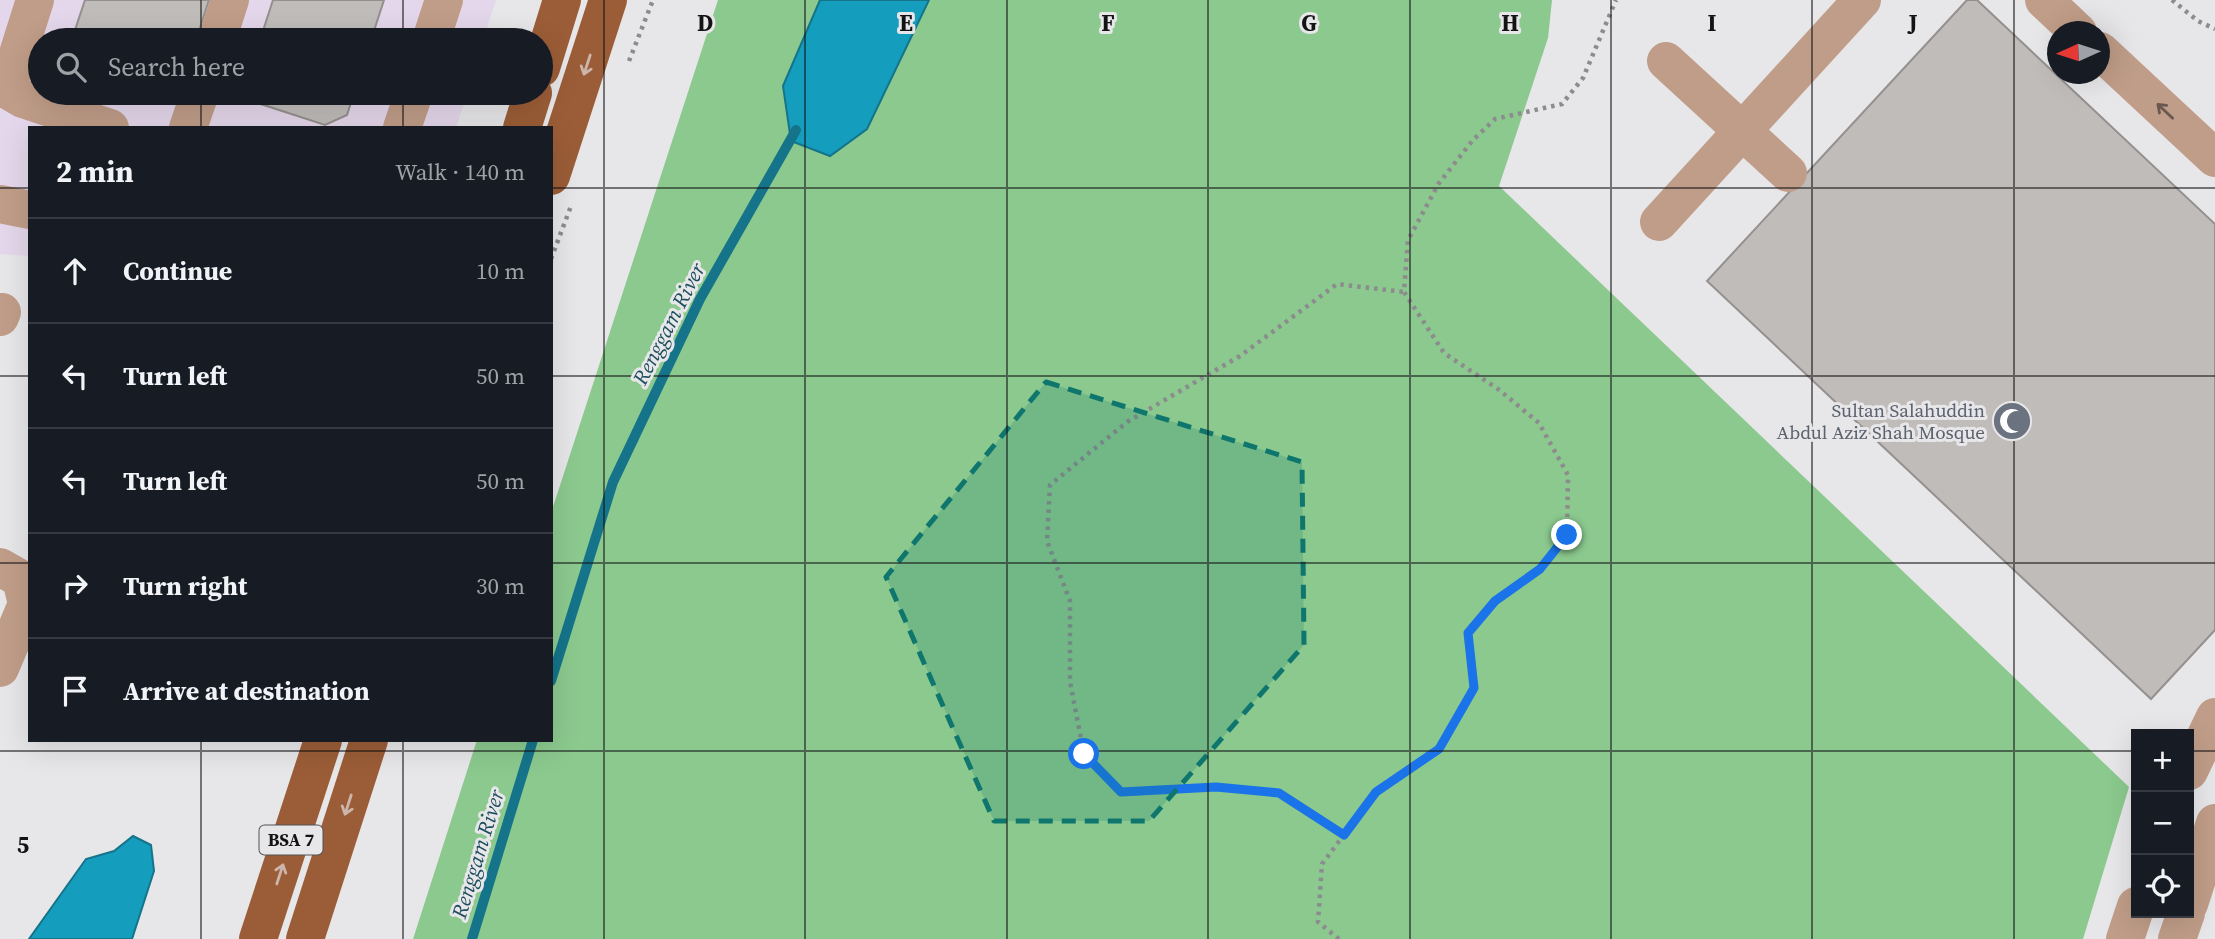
<!DOCTYPE html>
<html lang="en">
<head>
<meta charset="utf-8">
<style>
  body { margin:0; font-family:"Source Serif 4",serif; background:#242831; color:#f1f3f6 }
  .controls { position:absolute; right:21px; bottom:21px; display:grid; overflow:hidden; border-radius:0px; box-shadow:0 7px 28px #0002 }
  .controls button { width:63px; height:63px; display:grid; place-items:center; padding:0; border:0; border-bottom:2px solid #363941; background:#171b24; color:#f1f3f6; font:35px sans-serif }
  .compass { position:absolute; left:2047px; top:21px; width:63px; height:63px; border-radius:50%; background:#171b24; box-shadow:0 7px 28px #0002; rotate:267deg }
  .stop { position:absolute; width:21px; height:21px; margin:-16px; border:5px solid #1a73e8; border-radius:50%; background:#fff }
  .stop.end { background:#1a73e8; border-color:#fff; box-shadow:0 2px 7px #0008 }
  .list { margin:0; padding:0; list-style:none }
  h2 { display:flex; justify-content:space-between; align-items:center; height:91px; margin:0; padding:0 28px; font-size:30px }
  h2 small { font-size:23px; font-weight:400; color:#9ea1a6 }
  .list li { display:grid; grid-template-columns:46px 1fr auto; gap:21px; align-items:center; box-sizing:border-box; height:105px; padding:0 28px; border-top:2px solid #363941 }
  .list b { display:block; font-size:26px; white-space:nowrap }
  .list em { font-size:23px; font-style:normal; color:#9ea1a6 }
  .icon { flex:none; width:38px; height:38px; fill:none; stroke:currentColor; stroke-width:2; stroke-linecap:round; stroke-linejoin:round }
  .map { position:relative; flex:none; width:2215px; height:939px; overflow:hidden }
  .search { position:absolute; background:#171b24; box-shadow:0 7px 28px #0002; left:28px; top:28px; width:525px; height:77px; display:flex; align-items:center; gap:18px; box-sizing:border-box; padding:0 24px; border-radius:38px; color:#9ea1a6; font-size:26px }
  .panel { position:absolute; background:#171b24; box-shadow:0 7px 28px #0002; left:28px; top:126px; width:525px; height:616px; border-radius:0px }
  .map>svg:first-child { display:block }
  .commercial { fill:#e5d7eb }
  .green { fill:#8bc98e }
  .water { fill:#159dbd; stroke:#15748a; stroke-width:2 }
  .lines { fill:none; stroke-linecap:round; stroke-linejoin:round }
  .stream { stroke:#15748a; stroke-width:10 }
  .building { fill:#c0bcba; stroke:#94908e; stroke-width:2 }
  .path { stroke:#8c8b8e; stroke-width:4.5; stroke-dasharray:3.5 5; stroke-linecap:butt }
  .minor { stroke:#c09d88; stroke-width:38 }
  .major { stroke:#9b5d37; stroke-width:38 }
  .oneway { stroke:#ccb6ab }
  .oneway2 { stroke:#6a584e }
  .route { stroke:#1a73e8; stroke-width:9 }
  .marked { fill:#0f766e; fill-opacity:0.2; stroke:#0f766e; stroke-width:5; stroke-dasharray:14 9; stroke-linejoin:round }
  .grid { fill:none; stroke:#141314; stroke-width:2; stroke-opacity:0.55 }
  .labels { text-anchor:middle; stroke-width:6; stroke-linejoin:round; paint-order:stroke }
  .shield { fill:#e7e6e9; stroke:#535254; stroke-width:2 }
  .shield-label { font-size:18px; font-weight:bold; fill:#141314 }
  .worship-label { font-size:19px; fill:#5b616d; stroke:#e7e6e9; text-anchor:end }
  .water-label { font-size:21px; font-style:italic; fill:#1b4d5b; stroke:#e7e6e9 }
  .grid-label { font-size:23px; text-anchor:middle; font-weight:bold; fill:#141314; stroke:#e7e6e9; stroke-width:6; stroke-linejoin:round; paint-order:stroke }
</style>
</head>
<body>
<div class="map">
<svg width="2215" height="939" viewBox="0 0 2215 939">
  <rect width="100%" height="100%" fill="#e7e6e9"/>
  <path class="commercial" d="M0 0H496L483 40H40V93H467L456 128H30V256L0 254Z"/>
  <path class="green" d="M718 0H820L783 86 867 129 929 0H1552L1548 38 1499 186 2129 787 2083 939H413L477 740H551V513Z"/>
  <path class="water" d="M820 0H929L867 129 830 156 791 141 783 86Z
    M133 836 151 845 154 871 132 939H29L86 859 114 851Z"/>
  <g class="lines">
    <path class="stream" d="M551 681 613 482 700 299 796 130
      M472 939 533 740"/>
  </g>
  <path class="building" d="M85 0H209L196 40H75L73 36Z
    M273 0H384L371 40H260Z
    M1967 0H1977L2215 224V630L2151 699 1707 281Z
    M243 93H354L347 115 325 125 242 98Z"/>
  <g class="lines">
    <path class="path" d="M2172 0 2198 21 2215 29
      M629 61 653 0
      M551 259 571 206
      M1344 835 1279 793 1216 787 1121 792 1084 754 1070 682V601L1047 541 1050 485 1127 422 1240 356 1337 284 1404 292
      M1339 939 1318 922 1322 864 1376 792 1439 749 1474 688 1468 633 1495 601 1540 569 1567 535 1568 475 1539 423 1498 389 1444 353 1404 292 1408 240 1439 183 1473 140 1495 119 1562 104 1583 78 1616 0"/>
    <path class="minor" d="M35 0 10 79 11 92 23 99 110 128
      M2044 0 2078 32
      M217 40 230 0
      M431 40 444 0
      M2100 51 2215 158
      M1666 61 1788 173
      M188 128 200 93
      M402 128 414 93
      M0 204 30 210
      M1659 222 1862 0
      M0 317 2 312
      M0 567 21 579 27 604 0 668
      M2189 771 2215 717
      M2189 904 2215 823
      M2125 939 2136 906
      M2177 939 2186 913"/>
    <path class="major" d="M541 68 562 0
      M522 128 533 93
      M551 176 608 0
      M258 939 323 740
      M305 939 369 740"/>
  </g>
  <defs><path id="oneway-shaft" d="M-6 0H5M1.5-3L5.5 0L1.5 3" fill="none" stroke-width="1.6" stroke-linecap="round" stroke-linejoin="round" transform="scale(1.75)"/></defs>
  <g class="oneway">
    <use href="#oneway-shaft" transform="translate(587 65) rotate(108)"/>
    <use href="#oneway-shaft" transform="translate(348 805) rotate(108)"/>
    <use href="#oneway-shaft" transform="translate(280 874) rotate(-72)"/>
  </g>
  <use class="oneway2" href="#oneway-shaft" transform="translate(2165 111) rotate(-137)"/>
  <g class="lines">
    <path class="route" d="M1084 754 1121 792 1216 787 1279 793 1344 835 1376 792 1439 749 1474 688 1468 633 1495 601 1540 569 1567 535"/>
  </g>
  <path class="marked" d="M1046 382 1302 462 1304 645 1149 821H994L886 577Z"/>
  <path class="grid" d="M201 0V40M403 0V40M604 0V939M805 0V939M1007 0V939M1208 0V939M1410 0V939M1611 0V939M1812 0V939M2014 0V939M201 93V128M403 93V128M0 188H30M551 188H2215M0 376H30M551 376H2215M0 563H30M551 563H2215M201 740V939M403 740V939M0 751H2136M2189 751H2215"/>
  <defs>
    <g id="mosque-disc" transform="scale(2.0125)"><circle r="9.5" fill="#6b7280" stroke="#e7e6e9"/><path d="M3.5-4.9A6 6 0 1 0 3.5 4.9A5 5 0 1 1 3.5-4.9Z" fill="#fff"/></g>
  </defs>
  <g fill-rule="evenodd">
    <use href="#mosque-disc" x="2012" y="421"/>
  </g>
  <g class="labels">
    <rect class="shield" x="259.5" y="825.5" width="63" height="29" rx="5"/>
    <g class="shield-label">
      <text x="291" y="846">BSA 7</text>
    </g>
    <g class="worship-label">
      <text x="1985" y="417">Sultan Salahuddin<tspan x="1985" dy="22">Abdul Aziz Shah Mosque</tspan></text>
    </g>
    <g class="water-label">
      <text transform="translate(669 324) rotate(-63)" y="7">Renggam River</text>
      <text transform="translate(478 854) rotate(-73)" y="7">Renggam River</text>
    </g>
  </g>
  <g class="grid-label">
    <text x="705" y="31">D</text>
    <text x="906" y="31">E</text>
    <text x="1108" y="31">F</text>
    <text x="1309" y="31">G</text>
    <text x="1510" y="31">H</text>
    <text x="1712" y="31">I</text>
    <text x="1913" y="31">J</text>
    <text x="23" y="853">5</text>
  </g>
</svg>
<div class="controls">
<button>+</button>
<button>−</button>
<button><svg class="icon" aria-label="locate" viewBox="0 0 24 24"><circle cx="12" cy="12" r="6"/><path d="M12 2v4M12 18v4M2 12h4M18 12h4"/></svg></button>
</div>
<svg class="compass" viewBox="-18 -18 36 36"><path d="M0-13l5 13h-10z" fill="#e53935"/><path d="M0 13l5-13h-10z" fill="#9ea1a6"/></svg>
<div class="stop" style="left:1084px;top:754px"></div>
<div class="stop end" style="left:1567px;top:535px"></div>
<div class="search"><svg class="icon" aria-label="search" viewBox="0 0 24 24"><circle cx="10" cy="10" r="6"/><path d="M15 15l6 6"/></svg>Search here</div>
<section class="panel">
<h2>2 min<small>Walk · 140 m</small></h2>
<ul class="list">
<li><svg class="icon" aria-label="ahead" viewBox="0 0 24 24"><path d="M12 20V5M6 11l6-6 6 6"/></svg><div><b>Continue</b></div><em>10 m</em></li>
<li><svg class="icon" aria-label="left" viewBox="0 0 24 24"><path d="M17 20v-9H6M10 6l-5 5 5 5"/></svg><div><b>Turn left</b></div><em>50 m</em></li>
<li><svg class="icon" aria-label="left" viewBox="0 0 24 24"><path d="M17 20v-9H6M10 6l-5 5 5 5"/></svg><div><b>Turn left</b></div><em>50 m</em></li>
<li><svg class="icon" aria-label="right" viewBox="0 0 24 24"><path d="M7 20v-9h11M14 6l5 5-5 5"/></svg><div><b>Turn right</b></div><em>30 m</em></li>
<li><svg class="icon" aria-label="arrive" viewBox="0 0 24 24"><path d="M6 21V4h12l-3 4 3 4H6"/></svg><div><b>Arrive at destination</b></div></li>
</ul>
</section>
</div>
</body>
</html>
